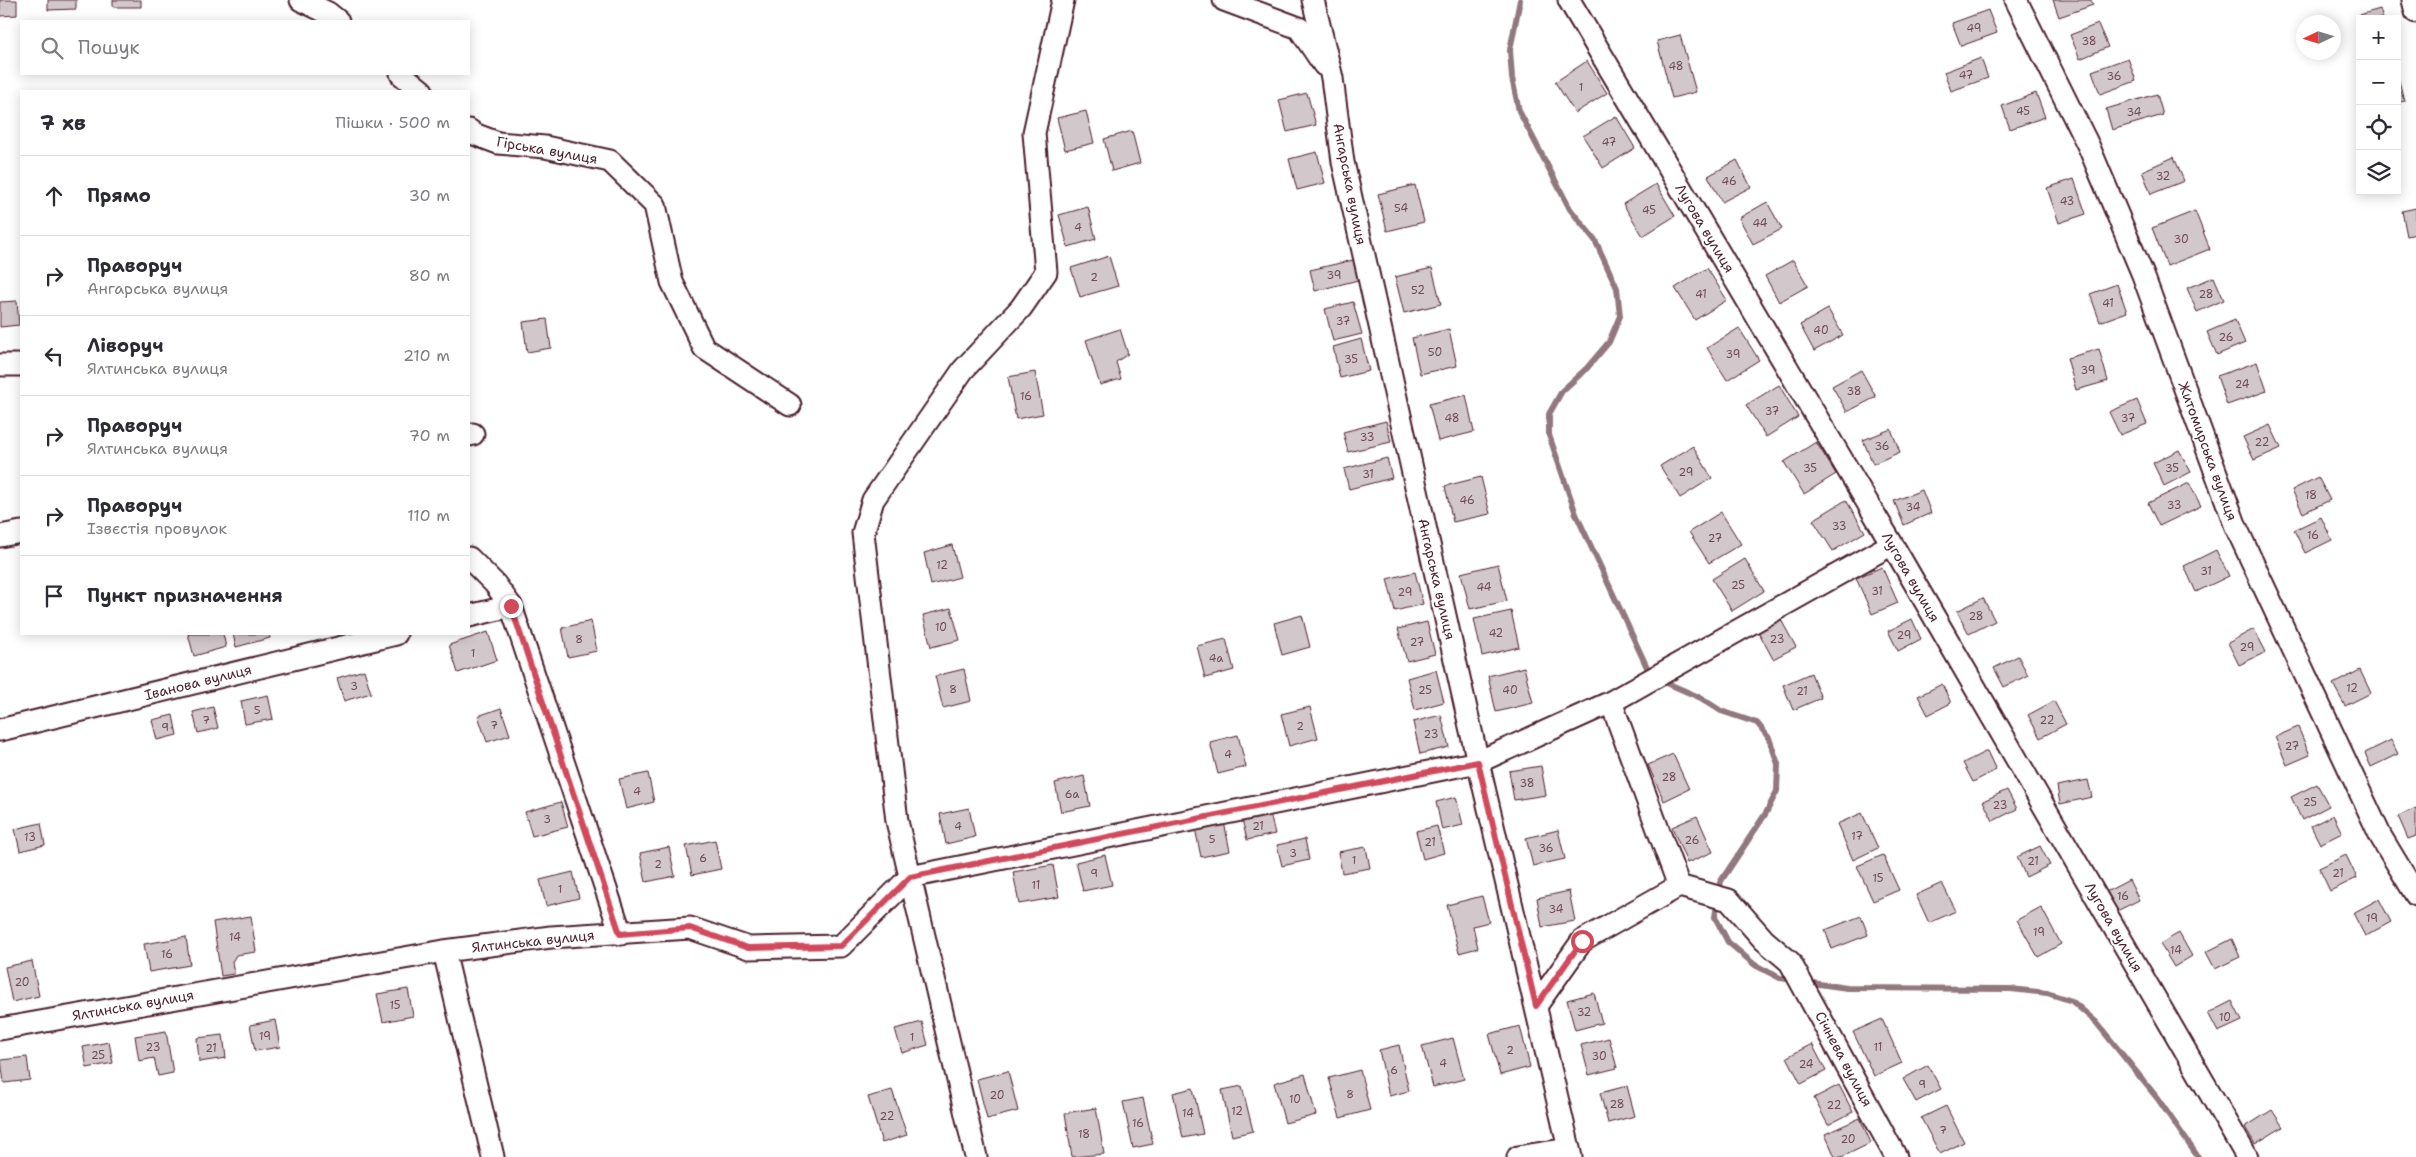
<!DOCTYPE html>
<html lang="uk">
<head>
<meta charset="utf-8">
<style>
  body { margin:0; font-family:"Shantell Sans",sans-serif; background:#f7f7f7; color:#2b2b33 }
  .controls { position:absolute; right:15px; top:15px; display:grid; overflow:hidden; border-radius:0px; box-shadow:0 2px 12px #0003 }
  .controls button { width:45px; height:45px; display:grid; place-items:center; padding:0; border:0; border-bottom:1px solid #e1e1e2; background:#fff; color:#2b2b33; font:25px sans-serif }
  .compass { position:absolute; left:2296px; top:15px; width:45px; height:45px; border-radius:50%; background:#fff; box-shadow:0 2px 12px #0003; rotate:266deg }
  .stop { position:absolute; width:15px; height:15px; margin:-11px; border:4px solid #d1495b; border-radius:50%; background:#fff }
  .stop.end { background:#d1495b; border-color:#fff; box-shadow:0 1px 5px #0008 }
  .list { margin:0; padding:0; list-style:none }
  h2 { display:flex; justify-content:space-between; align-items:center; height:65px; margin:0; padding:0 20px; font-size:21px }
  h2 small { font-size:16px; font-weight:400; color:#7c7c81 }
  .list li { display:grid; grid-template-columns:32px 1fr auto; gap:15px; align-items:center; box-sizing:border-box; height:80px; padding:0 20px; border-top:1px solid #e1e1e2 }
  .list b { display:block; font-size:19px; white-space:nowrap }
  .list p { margin:0; font-size:16px; white-space:nowrap; color:#7c7c81 }
  .list em { font-size:16px; font-style:normal; color:#7c7c81 }
  .icon { flex:none; width:28px; height:28px; fill:none; stroke:currentColor; stroke-width:2; stroke-linecap:round; stroke-linejoin:round }
  .map { position:relative; flex:none; width:2416px; height:1157px; overflow:hidden }
  .search { position:absolute; background:#fff; box-shadow:0 2px 12px #0003; left:20px; top:20px; width:450px; height:55px; display:flex; align-items:center; gap:12px; box-sizing:border-box; padding:0 18px; border-radius:0px; color:#7c7c81; font-size:19px }
  .panel { position:absolute; background:#fff; box-shadow:0 2px 12px #0003; left:20px; top:90px; width:450px; height:545px; border-radius:0px }
  .map>svg:first-child { display:block }
  .lines { fill:none; stroke-linecap:round; stroke-linejoin:round }
  .stream { stroke:#91787e; stroke-width:6 }
  .building { fill:#d2c7cb; stroke:#4a1f2b }
  .minor-casing { stroke:#4a1f2b; stroke-width:25 }
  .minor { stroke:#fff; stroke-width:21 }
  .route { stroke:#d1495b; stroke-width:6 }
  .labels { text-anchor:middle; stroke-width:4; stroke-linejoin:round; paint-order:stroke }
  .number-label { font-size:11px; fill:#6c4953 }
  .street-label { font-size:14px; fill:#4a1f2b; stroke:#fff }
</style>
</head>
<body>
<div class="map">
<svg width="2416" height="1157" viewBox="0 0 2416 1157">
  <rect width="100%" height="100%" fill="#fff"/>
  <filter id="ink" filterUnits="userSpaceOnUse"><feTurbulence type="fractalNoise" baseFrequency=".02" numOctaves="2"/><feDisplacementMap in="SourceGraphic" scale="10" xChannelSelector="R" yChannelSelector="G"/><feConvolveMatrix kernelMatrix="1 2 1 2 8 2 1 2 1" color-interpolation-filters="sRGB"/></filter>
  <g filter="url(#ink)">
    <g class="lines">
      <path class="stream" d="M1520 0 1510 50 1512 78 1519 111 1570 209 1595 240 1617 288 1620 316 1609 342 1587 368 1562 391 1549 414V435L1576 514 1651 676
        M1660 680 1701 698 1721 711 1757 723 1769 738 1778 764 1777 791 1766 813 1721 881 1715 917 1728 942 1755 965 1780 978 1795 980
        M1805 982 1847 988 2011 989 2047 993 2072 1001 2096 1022 2158 1099 2198 1157"/>
    </g>
    <path class="building" d="M0 0H17V15L0 16Z
      M48 0H76V9L48 10Z
      M113 0H141V7H113Z
      M2053 0H2091L2093 5 2059 17Z
      M2380 9 2383 19H2360V31L2356 16Z
      M1988 10 1997 33 1961 46 1952 23Z
      M2098 24 2108 47 2080 59 2070 35Z
      M1680 35 1696 92 1672 98 1657 41Z
      M1981 58 1988 78 1951 91 1944 72Z
      M2128 58 2136 81 2100 94 2092 71Z
      M1587 61 1607 93 1575 113 1555 82Z
      M2397 72 2404 101 2397 103Z
      M1307 93 1316 125 1287 132 1279 100Z
      M2036 93 2045 117 2010 129 2002 106Z
      M2157 94 2163 115 2112 130 2106 109Z
      M1086 111 1094 143 1065 150 1057 118Z
      M1616 116 1635 148 1603 168 1583 136Z
      M1132 131 1140 163 1112 171 1104 139Z
      M1317 152 1325 183 1297 190 1289 159Z
      M2174 157 2184 181 2151 194 2142 171Z
      M1737 160 1751 187 1722 202 1708 176Z
      M2074 179 2086 214 2059 223 2047 188Z
      M1656 184 1675 216 1643 236 1623 204Z
      M1415 185 1424 222 1387 231 1378 194Z
      M1767 202 1782 229 1753 244 1739 218Z
      M1088 207 1096 239 1068 247 1059 215Z
      M2416 208V234L2407 236 2402 211Z
      M2195 211 2210 249 2167 266 2152 228Z
      M1109 256 1118 286 1080 297 1071 268Z
      M1353 260 1358 280 1315 291 1310 270Z
      M1793 260 1808 286 1779 302 1765 276Z
      M1432 268 1441 304 1404 313 1395 277Z
      M1707 268 1727 300 1695 320 1675 288Z
      M2214 277 2224 300 2197 312 2187 288Z
      M2117 284 2127 312 2100 322 2090 294Z
      M17 301 19 325 0 327V302Z
      M1353 302 1362 334 1333 341 1325 309Z
      M1828 309 1843 335 1814 351 1800 325Z
      M547 319 551 348 527 352 523 322Z
      M2235 320 2245 343 2217 355 2207 332Z
      M1739 328 1759 360 1727 380 1707 348Z
      M1120 329 1128 354 1116 362 1121 379 1100 385 1086 340Z
      M1449 329 1457 366 1420 374 1412 338Z
      M1361 339 1369 371 1340 378 1333 347Z
      M2099 349 2108 381 2076 390 2067 358Z
      M2257 362 2267 391 2227 405 2217 376Z
      M1861 370 1876 397 1847 412 1832 386Z
      M1035 372 1043 414 1016 419 1008 377Z
      M1779 385 1798 417 1766 437 1746 405Z
      M1466 395 1474 432 1438 441 1429 404Z
      M2137 400 2147 424 2120 435 2109 412Z
      M1386 421 1391 442 1348 452 1343 432Z
      M2270 425 2281 448 2254 460 2243 437Z
      M1891 429 1900 452 1873 464 1863 440Z
      M1816 442 1836 474 1804 494 1784 462Z
      M1693 446 1712 478 1680 498 1660 466Z
      M2179 450 2191 472 2164 486 2153 463Z
      M1387 458 1392 478 1349 489 1344 469Z
      M1481 477 1490 514 1453 522 1445 486Z
      M2318 477 2330 500 2303 513 2292 490Z
      M2189 483 2201 506 2159 526 2148 503Z
      M1922 490 1931 513 1904 525 1894 501Z
      M1846 500 1865 532 1833 551 1813 520Z
      M1721 512 1741 544 1709 563 1689 532Z
      M2321 517 2332 540 2305 553 2294 530Z
      M952 545 960 577 931 585 924 553Z
      M2216 550 2229 576 2196 592 2184 566Z
      M1745 559 1764 591 1732 611 1712 579Z
      M1498 564 1507 601 1470 609 1461 573Z
      M1882 567 1898 603 1872 614 1856 578Z
      M1415 572 1423 604 1395 611 1387 579Z
      M1983 598 1995 621 1969 634 1957 611Z
      M951 608 960 640 931 647 923 615Z
      M1511 611 1519 647 1482 656 1474 619Z
      M1302 615 1310 647 1282 655 1274 623Z
      M1780 618 1796 647 1773 659 1758 631Z
      M1912 619 1921 639 1898 651 1888 631Z
      M591 621 597 651 568 657 562 628Z
      M1427 622 1435 654 1407 661 1398 629Z
      M2254 629 2266 652 2239 665 2228 643Z
      M488 632 497 660 458 673 449 645Z
      M188 634H223L226 647 194 656Z
      M233 634H269L270 638 236 647Z
      M1226 639 1234 670 1205 678 1197 646Z
      M2018 656 2028 675 2004 687 1994 668Z
      M1524 667 1533 703 1496 712 1488 676Z
      M964 669 971 701 943 708 935 676Z
      M364 670 371 693 344 701 337 678Z
      M1436 670 1444 702 1415 710 1407 678Z
      M2360 670 2371 693 2345 706 2333 684Z
      M1811 673 1821 698 1793 710 1783 685Z
      M1942 684 1951 703 1928 715 1918 696Z
      M268 695 273 719 245 724 241 701Z
      M2054 701 2066 724 2040 738 2028 715Z
      M213 707 218 728 198 733 193 712Z
      M1310 707 1318 738 1289 746 1281 714Z
      M501 708 510 735 487 742 478 716Z
      M173 715 177 735 157 740 152 720Z
      M1441 715 1449 747 1420 754 1413 722Z
      M2298 727 2310 755 2287 765 2275 737Z
      M1238 735 1246 767 1218 774 1210 742Z
      M2391 740 2398 754 2371 767 2365 753Z
      M1987 751 1996 770 1973 782 1963 763Z
      M1673 754 1689 789 1664 801 1648 765Z
      M1541 766 1546 795 1514 800 1509 771Z
      M648 773 654 802 626 809 619 779Z
      M1084 776 1090 806 1061 812 1055 783Z
      M2088 780 2092 797 2060 804 2057 786Z
      M2317 784 2329 806 2302 820 2291 797Z
      M2007 790 2017 809 1993 821 1983 801Z
      M1456 797 1463 825 1442 830 1436 802Z
      M561 802 568 827 532 836 525 812Z
      M969 808 975 837 946 844 940 814Z
      M2416 808V836L2408 839 2398 816Z
      M1270 813 1275 834 1247 840 1242 819Z
      M1862 813 1878 848 1853 860 1837 824Z
      M2333 815 2342 833 2320 844 2311 826Z
      M1697 816 1713 852 1687 863 1672 827Z
      M1224 822 1230 851 1201 857 1195 828Z
      M41 823 45 845 20 851 15 829Z
      M1437 826 1444 853 1423 859 1416 831Z
      M1558 830 1565 859 1533 866 1526 838Z
      M1305 839 1309 860 1282 866 1277 845Z
      M715 840 721 869 692 875 686 846Z
      M2040 846 2050 865 2026 877 2017 857Z
      M669 847 675 876 646 882 640 853Z
      M1366 847 1370 868 1342 873 1338 852Z
      M1105 855 1112 885 1083 891 1076 862Z
      M1883 855 1899 890 1873 901 1857 866Z
      M2346 855 2357 878 2330 891 2319 868Z
      M1053 865 1059 897 1019 904 1013 872Z
      M573 872 579 898 546 906 540 880Z
      M2129 880 2139 900 2115 912 2106 892Z
      M1942 883 1956 911 1929 923 1916 895Z
      M1569 891 1575 921 1542 927 1537 898Z
      M1482 896 1489 922 1473 926 1478 948 1459 953 1447 905Z
      M2379 899 2391 922 2365 936 2353 913Z
      M2041 907 2061 944 2038 957 2017 920Z
      M251 916 256 952 236 955 232 962 234 974 221 976 213 922Z
      M1861 916 1868 935 1832 949 1825 930Z
      M2179 933 2192 956 2174 967 2160 944Z
      M186 937 190 965 149 972 144 944Z
      M2232 939 2240 957 2215 969 2206 952Z
      M32 961 39 996 12 1002 5 967Z
      M408 989 413 1016 383 1022 377 994Z
      M1594 993 1602 1023 1575 1030 1567 1000Z
      M2232 1001 2242 1021 2218 1032 2208 1013Z
      M1882 1019 1902 1063 1874 1076 1853 1032Z
      M275 1020 280 1047 255 1051 250 1025Z
      M922 1022 928 1045 902 1053 895 1029Z
      M1520 1026 1530 1067 1500 1075 1489 1034Z
      M166 1031 173 1073 158 1076 154 1058 139 1061 135 1036Z
      M223 1035 226 1058 199 1062 197 1038Z
      M1453 1038 1464 1079 1433 1087 1422 1046Z
      M1609 1038 1617 1068 1589 1075 1581 1045Z
      M109 1042 113 1063 87 1068 83 1047Z
      M1812 1044 1826 1071 1801 1084 1787 1057Z
      M1399 1045 1409 1091 1389 1096 1379 1050Z
      M27 1057 30 1080 4 1083 1 1060Z
      M1928 1065 1941 1089 1916 1102 1903 1079Z
      M1360 1070 1370 1110 1340 1118 1329 1078Z
      M1008 1071 1018 1111 987 1119 977 1079Z
      M1305 1074 1316 1115 1285 1123 1274 1083Z
      M1839 1085 1853 1112 1828 1125 1814 1098Z
      M1242 1086 1253 1131 1232 1136 1222 1090Z
      M1627 1086 1635 1116 1608 1123 1600 1093Z
      M1193 1088 1203 1134 1183 1138 1173 1093Z
      M892 1090 907 1135 882 1143 868 1097Z
      M1143 1098 1153 1144 1133 1148 1123 1102Z
      M1946 1106 1964 1142 1940 1154 1921 1118Z
      M1096 1108 1104 1154 1072 1157 1065 1113Z
      M2272 1110 2283 1127 2255 1144 2245 1127Z
      M1860 1118 1871 1143 1842 1157H1835L1825 1134Z"/>
    <g class="lines">
      <g class="minor-casing">
        <path id="minor" d="M301 0 328 13 338 21
          M1224 0 1299 28 1324 65
          M1313 0 1332 78 1343 162 1478 762 1571 1157
          M1569 0 1892 544 2247 1157
          M2016 0 2089 147 2143 275 2236 527 2381 837 2416 895
          M2413 0 2416 12
          M401 74 422 91
          M469 130 474 134 498 143 545 147 610 161 655 205 672 282 704 348 790 405
          M0 365H21
          M469 435 473 434
          M0 536 21 532
          M469 558 495 584 511 606 621 934
          M469 616 511 606
          M1611 702 1679 886
          M0 730 396 634
          M444 951 493 1157
          M1536 1006 1582 941 1679 886 1729 900 1764 940 1790 962 1896 1157
          M0 1029 444 951 551 937 690 928 749 948 841 946 910 877 1478 762 1611 702 1892 544
          M976 1157 897 821 863 533 873 500 963 370 1021 308 1046 272 1034 133 1063 0
          M1518 1157 1569 1149"/>
      </g>
      <use href="#minor" class="minor"/>
    </g>
  </g>
  <g class="lines" filter="url(#ink)">
    <path class="route" d="M511 606 620 934 690 928 748 948 841 946 910 877 1478 762 1536 1006 1582 941"/>
  </g>
  <g class="labels">
    <g class="number-label">
      <text x="1974" y="32">49</text>
      <text x="2089" y="45">38</text>
      <text x="1676" y="70">48</text>
      <text x="1966" y="79">47</text>
      <text x="2114" y="80">36</text>
      <text x="1581" y="91">1</text>
      <text x="2023" y="115">45</text>
      <text x="2134" y="116">34</text>
      <text x="1609" y="146">47</text>
      <text x="2163" y="180">32</text>
      <text x="1729" y="185">46</text>
      <text x="2067" y="205">43</text>
      <text x="1401" y="212">54</text>
      <text x="1649" y="214">45</text>
      <text x="1760" y="227">44</text>
      <text x="1078" y="231">4</text>
      <text x="2181" y="243">30</text>
      <text x="1334" y="279">39</text>
      <text x="1094" y="281">2</text>
      <text x="1418" y="294">52</text>
      <text x="1701" y="298">41</text>
      <text x="2206" y="298">28</text>
      <text x="2108" y="307">41</text>
      <text x="1343" y="325">37</text>
      <text x="1821" y="334">40</text>
      <text x="2226" y="341">26</text>
      <text x="1435" y="356">50</text>
      <text x="1733" y="358">39</text>
      <text x="1351" y="363">35</text>
      <text x="2088" y="374">39</text>
      <text x="2242" y="388">24</text>
      <text x="1854" y="395">38</text>
      <text x="1026" y="400">16</text>
      <text x="1772" y="415">37</text>
      <text x="1452" y="422">48</text>
      <text x="2128" y="422">37</text>
      <text x="1367" y="441">33</text>
      <text x="2262" y="446">22</text>
      <text x="1882" y="450">36</text>
      <text x="1810" y="472">35</text>
      <text x="2172" y="472">35</text>
      <text x="1686" y="476">29</text>
      <text x="1368" y="478">31</text>
      <text x="2311" y="499">18</text>
      <text x="1467" y="504">46</text>
      <text x="2174" y="509">33</text>
      <text x="1913" y="511">34</text>
      <text x="1839" y="530">33</text>
      <text x="2313" y="539">16</text>
      <text x="1715" y="542">27</text>
      <text x="942" y="569">12</text>
      <text x="2206" y="575">31</text>
      <text x="1738" y="589">25</text>
      <text x="1484" y="591">44</text>
      <text x="1877" y="595">31</text>
      <text x="1405" y="596">29</text>
      <text x="1976" y="620">28</text>
      <text x="941" y="631">10</text>
      <text x="1496" y="637">42</text>
      <text x="1904" y="639">29</text>
      <text x="579" y="643">8</text>
      <text x="1777" y="643">23</text>
      <text x="1417" y="646">27</text>
      <text x="2247" y="651">29</text>
      <text x="473" y="657">1</text>
      <text x="1216" y="662">4а</text>
      <text x="354" y="690">3</text>
      <text x="2352" y="692">12</text>
      <text x="953" y="693">8</text>
      <text x="1425" y="694">25</text>
      <text x="1510" y="694">40</text>
      <text x="1802" y="695">21</text>
      <text x="257" y="714">5</text>
      <text x="206" y="724">7</text>
      <text x="2047" y="724">22</text>
      <text x="494" y="729">7</text>
      <text x="1300" y="730">2</text>
      <text x="165" y="731">9</text>
      <text x="1431" y="738">23</text>
      <text x="2292" y="750">27</text>
      <text x="1228" y="758">4</text>
      <text x="1669" y="781">28</text>
      <text x="1527" y="787">38</text>
      <text x="637" y="795">4</text>
      <text x="1072" y="798">6а</text>
      <text x="2310" y="806">25</text>
      <text x="2000" y="809">23</text>
      <text x="547" y="823">3</text>
      <text x="958" y="830">4</text>
      <text x="1258" y="830">21</text>
      <text x="1857" y="840">17</text>
      <text x="30" y="841">13</text>
      <text x="1212" y="843">5</text>
      <text x="1692" y="844">26</text>
      <text x="1430" y="846">21</text>
      <text x="1546" y="852">36</text>
      <text x="1293" y="857">3</text>
      <text x="703" y="862">6</text>
      <text x="1354" y="864">1</text>
      <text x="2033" y="865">21</text>
      <text x="658" y="868">2</text>
      <text x="1094" y="877">9</text>
      <text x="2338" y="877">21</text>
      <text x="1878" y="882">15</text>
      <text x="1036" y="889">11</text>
      <text x="560" y="893">1</text>
      <text x="2123" y="900">16</text>
      <text x="1556" y="913">34</text>
      <text x="2372" y="922">19</text>
      <text x="2039" y="936">19</text>
      <text x="235" y="941">14</text>
      <text x="2176" y="954">14</text>
      <text x="167" y="958">16</text>
      <text x="22" y="986">20</text>
      <text x="395" y="1009">15</text>
      <text x="1584" y="1016">32</text>
      <text x="2225" y="1021">10</text>
      <text x="265" y="1040">19</text>
      <text x="912" y="1041">1</text>
      <text x="153" y="1051">23</text>
      <text x="1878" y="1051">11</text>
      <text x="211" y="1052">21</text>
      <text x="1510" y="1054">2</text>
      <text x="98" y="1059">25</text>
      <text x="1599" y="1060">30</text>
      <text x="1443" y="1067">4</text>
      <text x="1806" y="1068">24</text>
      <text x="1394" y="1074">6</text>
      <text x="1922" y="1088">9</text>
      <text x="1350" y="1098">8</text>
      <text x="997" y="1099">20</text>
      <text x="1295" y="1103">10</text>
      <text x="1617" y="1108">28</text>
      <text x="1834" y="1109">22</text>
      <text x="1237" y="1115">12</text>
      <text x="1188" y="1117">14</text>
      <text x="887" y="1120">22</text>
      <text x="1138" y="1127">16</text>
      <text x="1943" y="1134">7</text>
      <text x="1084" y="1138">18</text>
      <text x="1848" y="1143">20</text>
    </g>
    <g class="street-label">
      <text transform="translate(547 150) rotate(10)" y="5">Гірська вулиця</text>
      <text transform="translate(1350 184) rotate(79)" y="5">Ангарська вулиця</text>
      <text transform="translate(1705 228) rotate(59)" y="5">Лугова вулиця</text>
      <text transform="translate(2208 451) rotate(70)" y="5">Житомирська вулиця</text>
      <text transform="translate(1911 577) rotate(60)" y="5">Лугова вулиця</text>
      <text transform="translate(1437 579) rotate(77)" y="5">Ангарська вулиця</text>
      <text transform="translate(198 682) rotate(-14)" y="5">Іванова вулиця</text>
      <text transform="translate(2114 927) rotate(60)" y="5">Лугова вулиця</text>
      <text transform="translate(533 941) rotate(-6)" y="5">Ялтинська вулиця</text>
      <text transform="translate(133 1005) rotate(-10)" y="5">Ялтинська вулиця</text>
      <text transform="translate(1844 1059) rotate(62)" y="5">Січнева вулиця</text>
    </g>
  </g>
</svg>
<div class="controls">
<button>+</button>
<button>−</button>
<button><svg class="icon" aria-label="locate" viewBox="0 0 24 24"><circle cx="12" cy="12" r="6"/><path d="M12 2v4M12 18v4M2 12h4M18 12h4"/></svg></button>
<button><svg class="icon" aria-label="layers" viewBox="0 0 24 24"><path d="M12 4l9 5-9 5-9-5zM3 14l9 5 9-5"/></svg></button>
</div>
<svg class="compass" viewBox="-18 -18 36 36"><path d="M0-13l5 13h-10z" fill="#e53935"/><path d="M0 13l5-13h-10z" fill="#7c7c81"/></svg>
<div class="stop" style="left:1582px;top:941px"></div>
<div class="stop end" style="left:511px;top:606px"></div>
<div class="search"><svg class="icon" aria-label="search" viewBox="0 0 24 24"><circle cx="10" cy="10" r="6"/><path d="M15 15l6 6"/></svg>Пошук</div>
<section class="panel">
<h2>7 хв<small>Пішки · 500 m</small></h2>
<ul class="list">
<li><svg class="icon" aria-label="ahead" viewBox="0 0 24 24"><path d="M12 20V5M6 11l6-6 6 6"/></svg><div><b>Прямо</b></div><em>30 m</em></li>
<li><svg class="icon" aria-label="right" viewBox="0 0 24 24"><path d="M7 20v-9h11M14 6l5 5-5 5"/></svg><div><b>Праворуч</b><p>Ангарська вулиця</p></div><em>80 m</em></li>
<li><svg class="icon" aria-label="left" viewBox="0 0 24 24"><path d="M17 20v-9H6M10 6l-5 5 5 5"/></svg><div><b>Ліворуч</b><p>Ялтинська вулиця</p></div><em>210 m</em></li>
<li><svg class="icon" aria-label="right" viewBox="0 0 24 24"><path d="M7 20v-9h11M14 6l5 5-5 5"/></svg><div><b>Праворуч</b><p>Ялтинська вулиця</p></div><em>70 m</em></li>
<li><svg class="icon" aria-label="right" viewBox="0 0 24 24"><path d="M7 20v-9h11M14 6l5 5-5 5"/></svg><div><b>Праворуч</b><p>Ізвєстія провулок</p></div><em>110 m</em></li>
<li><svg class="icon" aria-label="arrive" viewBox="0 0 24 24"><path d="M6 21V4h12l-3 4 3 4H6"/></svg><div><b>Пункт призначення</b></div></li>
</ul>
</section>
</div>
</body>
</html>
